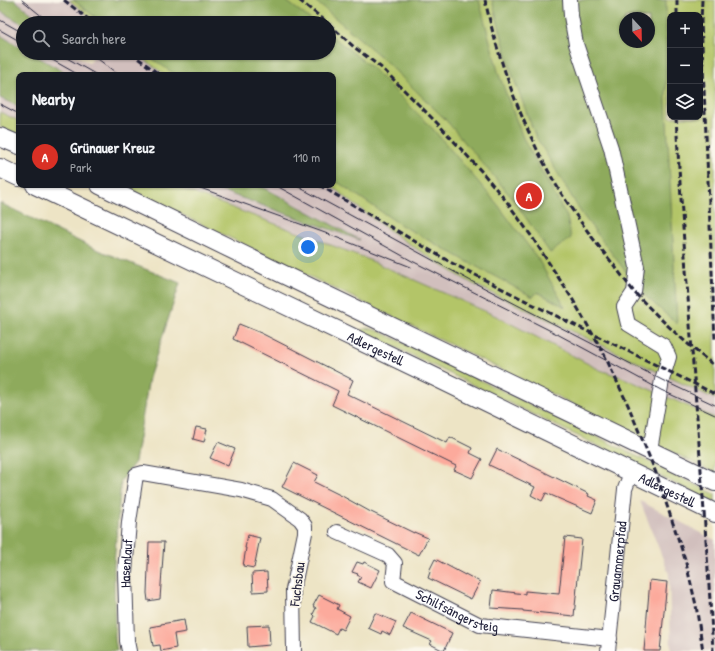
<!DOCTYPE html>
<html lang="en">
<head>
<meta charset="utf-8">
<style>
  body { margin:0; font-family:"Patrick Hand",sans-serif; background:#20242c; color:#f1f3f6 }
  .controls { position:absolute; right:12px; top:12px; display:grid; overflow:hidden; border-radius:8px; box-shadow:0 1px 3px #0004 }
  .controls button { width:36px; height:36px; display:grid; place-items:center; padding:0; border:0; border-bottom:1px solid #363941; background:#171b24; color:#f1f3f6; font:20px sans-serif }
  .compass { position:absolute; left:619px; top:12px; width:36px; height:36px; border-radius:50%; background:#171b24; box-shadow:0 1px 3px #0004; rotate:158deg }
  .you { position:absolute; left:308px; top:247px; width:14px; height:14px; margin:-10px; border:3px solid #fff; border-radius:50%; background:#1a73e8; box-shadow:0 0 0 6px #1a73e833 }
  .badge { display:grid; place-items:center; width:26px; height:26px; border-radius:50%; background:#d93025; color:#fff; font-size:13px; font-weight:700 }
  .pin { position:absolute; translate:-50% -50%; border:2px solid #fff; box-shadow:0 1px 4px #0006 }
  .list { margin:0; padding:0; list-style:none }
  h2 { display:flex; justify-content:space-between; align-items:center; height:52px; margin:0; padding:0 16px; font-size:17px }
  h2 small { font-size:13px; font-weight:400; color:#9ea1a6 }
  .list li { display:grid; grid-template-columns:26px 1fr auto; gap:12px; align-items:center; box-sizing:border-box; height:64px; padding:0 16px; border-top:1px solid #363941 }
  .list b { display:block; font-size:15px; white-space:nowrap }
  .list p { margin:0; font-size:13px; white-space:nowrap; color:#9ea1a6 }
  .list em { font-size:13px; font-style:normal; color:#9ea1a6 }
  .icon { flex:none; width:22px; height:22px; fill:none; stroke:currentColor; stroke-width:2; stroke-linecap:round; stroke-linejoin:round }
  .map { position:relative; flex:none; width:715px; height:651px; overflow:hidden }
  .search { position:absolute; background:#171b24; box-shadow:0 1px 3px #0004; left:16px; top:16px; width:320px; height:44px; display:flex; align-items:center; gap:10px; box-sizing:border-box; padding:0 14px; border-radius:22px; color:#9ea1a6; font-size:15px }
  .panel { position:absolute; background:#171b24; box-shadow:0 1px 3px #0004; left:16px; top:72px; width:320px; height:116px; border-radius:8px }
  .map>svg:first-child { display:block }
  .industrial { fill:#d1bfbd; fill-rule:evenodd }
  .green { fill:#b3c568; stroke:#6a7452; fill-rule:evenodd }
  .forest { fill:#8eaa5c; stroke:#58664c; fill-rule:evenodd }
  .building { fill:#fcaa9c }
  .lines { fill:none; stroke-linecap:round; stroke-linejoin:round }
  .minor-casing { stroke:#403f50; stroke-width:16 }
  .major-casing { stroke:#403f50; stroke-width:20 }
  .minor { stroke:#fff; stroke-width:14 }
  .major { stroke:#fff; stroke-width:18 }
  .tram { stroke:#22223b; stroke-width:1 }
  .rail { stroke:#22223b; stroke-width:3; stroke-dasharray:6 3; stroke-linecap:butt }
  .labels { text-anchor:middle; stroke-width:4; stroke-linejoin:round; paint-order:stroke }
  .street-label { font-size:14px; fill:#22223b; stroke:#fbf7ec }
</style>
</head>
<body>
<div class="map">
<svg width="715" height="651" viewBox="0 0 715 651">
  <rect width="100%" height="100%" fill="#fbf7ec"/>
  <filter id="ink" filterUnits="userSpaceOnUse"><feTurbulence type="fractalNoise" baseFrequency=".025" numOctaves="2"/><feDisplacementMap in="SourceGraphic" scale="8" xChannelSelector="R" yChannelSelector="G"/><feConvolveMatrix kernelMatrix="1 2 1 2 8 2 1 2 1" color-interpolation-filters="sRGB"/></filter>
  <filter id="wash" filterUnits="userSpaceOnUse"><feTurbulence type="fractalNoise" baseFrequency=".012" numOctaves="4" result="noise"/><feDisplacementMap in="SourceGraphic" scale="16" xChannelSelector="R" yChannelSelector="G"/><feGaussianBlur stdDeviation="0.9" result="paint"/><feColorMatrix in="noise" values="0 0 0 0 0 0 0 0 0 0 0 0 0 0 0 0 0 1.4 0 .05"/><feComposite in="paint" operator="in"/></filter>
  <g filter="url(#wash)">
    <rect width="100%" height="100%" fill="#ede4c5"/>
    <path class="industrial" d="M15 0H73L103 23H43Z
      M666 0H715V418L624 378 600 370 496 316 360 256 172 185H205L356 239 259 185H343L329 23 296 8 666 100ZM670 15H700V117H670Z
      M0 11 23 24V49L0 35Z
      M31 53H72L89 63 93 59 85 53H144L176 75H69Z
      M0 98 19 107V121L0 112Z
      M640 501 715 540V651H671L669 574Z"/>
    <path class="green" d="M69 0H715V399L473 284C423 255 375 222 330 185H333V75H165L136 53H329V23H98ZM670 15H700V117H670ZM625 18H649V42H625Z
      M0 112 19 121V136L0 127Z
      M121 185H172L360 256 496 316 600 370 624 378 715 418V473Z
      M367 328 379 331 715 494V503L360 330Z"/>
    <path class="forest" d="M0 0H15L43 23H23V24L0 11Z
      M73 0H285L315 23H103Z
      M314 0H479L499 75 523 138 567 217 571 238 550 253 513 199 445 119 380 56Z
      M492 0H666V100L677 324 642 293 582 214 535 135 511 71ZM625 18H649V42H625Z
      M329 34 371 67 432 128 498 205 538 259 565 307 537 292 533 297 468 262 401 225 333 179V75H176L144 53H329Z
      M0 35 23 49V53H31L69 75H19V107L0 98Z
      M205 185H259L360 240Z
      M0 203 93 248 180 283 149 378 135 462 121 481 114 564 115 639 117 651H0Z"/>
    <g id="blocks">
      <path class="building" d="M239 324 261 333 353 380 347 394 447 443 450 437 472 448 470 453 482 459 472 478 454 470 456 466 332 405 338 391 233 339Z
        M196 427 207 429 204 442 193 439Z
        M218 442 235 449 228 466 210 458Z
        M497 449 589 494 588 496 597 500 592 513 546 493 542 501 531 495 535 487 489 465Z
        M294 463 318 475 314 482 342 496 369 511 414 533V532L428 538 419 555 282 487Z
        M248 535 260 538 254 568 243 566 246 548H245Z
        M565 537 582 539 574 616 523 611V610L491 608 493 590 525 594V591L559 594Z
        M149 542H164L160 599 148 601 147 593Z
        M435 559 465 575V574L480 582 471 599 428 578 430 572 429 571Z
        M357 562 363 564 364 562 380 570 371 588 358 582 361 577 357 575 358 574 352 572Z
        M267 572 268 591 253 592 252 573Z
        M650 580 667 582 660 651H644Z
        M319 595 339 605 337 609 350 616 343 630 339 628 336 634 312 622 315 616 313 614 316 608 313 606Z
        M375 613 396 622 390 635 382 631 381 634 368 628Z
        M411 613 452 633 444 651 430 644 432 641 403 628Z
        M184 620 186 632 174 634 176 648 161 651 160 645 153 646 150 627 161 625V624Z
        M269 625 270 645 248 647 247 626Z"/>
    </g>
  </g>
  <g filter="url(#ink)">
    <use href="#blocks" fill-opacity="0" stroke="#403f50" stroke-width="1"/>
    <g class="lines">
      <g class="minor-casing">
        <g id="minor">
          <path d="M570 0 571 16 576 44 611 148 637 267 634 292 624 307 628 324 664 346 669 357 662 380 650 450"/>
          <path id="s1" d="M337 532 388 555 395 563 393 581 480 625 610 639"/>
          <path id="s2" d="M129 651 127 641 125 573 129 522 136 475 143 473 241 490 272 499 300 519 305 526V533L293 590 294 651"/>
          <path id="s3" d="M608 651 625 489 631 473"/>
        </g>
      </g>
      <g class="major-casing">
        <g id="major">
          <path d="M0 137 19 145"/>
          <path d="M0 168 19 177"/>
          <path id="s4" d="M35 185 435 377 715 513"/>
          <path d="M100 185 270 268 715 482"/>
        </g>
      </g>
      <use href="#minor" class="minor"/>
      <use href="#major" class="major"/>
      <path class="tram" d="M22 0 50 23
        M0 20 23 33
        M0 30 23 43
        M40 53 79 75
        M58 53 97 75
        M90 53 119 75
        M0 104 19 114
        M192 185 328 234 411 267
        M275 185 412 261 559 335 661 390 715 415
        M295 185 471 281 662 380 715 405"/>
      <path class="rail" d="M64 0 93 23
        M299 0 328 23
        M485 0C499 65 526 136 561 193 576 216 592 238 609 259 618 270 626 282 635 293 659 318 687 345 715 366
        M702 0 701 21 715 340
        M677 15V0
        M329 24 354 47 383 69 439 125 482 172 507 202 532 237 573 300 603 352 628 405 656 473 685 559 696 605 703 651
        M131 53 160 75
        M676 117C686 295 703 473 713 651
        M319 185 450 262 532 304 715 394"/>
    </g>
  </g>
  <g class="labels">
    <g class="street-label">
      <text dy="5" stroke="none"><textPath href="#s4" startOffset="378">Adlergestell</textPath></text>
      <text dy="5" stroke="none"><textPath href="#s4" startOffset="702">Adlergestell</textPath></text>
      <text dy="5" stroke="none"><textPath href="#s3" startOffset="90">Grauammerpfad</textPath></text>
      <text dy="5" stroke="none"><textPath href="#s2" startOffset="88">Hasenlauf</textPath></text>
      <text transform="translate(297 584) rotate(-83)" y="5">Fuchsbau</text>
      <text dy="5" stroke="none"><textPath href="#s1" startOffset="156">Schilfsängersteig</textPath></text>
    </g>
  </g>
</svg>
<div class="controls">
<button>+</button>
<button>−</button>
<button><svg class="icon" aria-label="layers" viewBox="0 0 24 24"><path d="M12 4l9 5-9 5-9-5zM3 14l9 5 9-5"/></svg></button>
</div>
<svg class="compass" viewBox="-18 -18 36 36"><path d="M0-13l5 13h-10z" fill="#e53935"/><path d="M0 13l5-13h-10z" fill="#9ea1a6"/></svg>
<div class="you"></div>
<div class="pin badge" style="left:529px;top:196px">A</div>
<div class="search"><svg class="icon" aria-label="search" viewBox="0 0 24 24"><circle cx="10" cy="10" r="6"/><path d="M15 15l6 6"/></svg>Search here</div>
<section class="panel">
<h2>Nearby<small></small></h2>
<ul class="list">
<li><span class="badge">A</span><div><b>Grünauer Kreuz</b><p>Park</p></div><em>110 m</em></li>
</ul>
</section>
</div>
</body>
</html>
